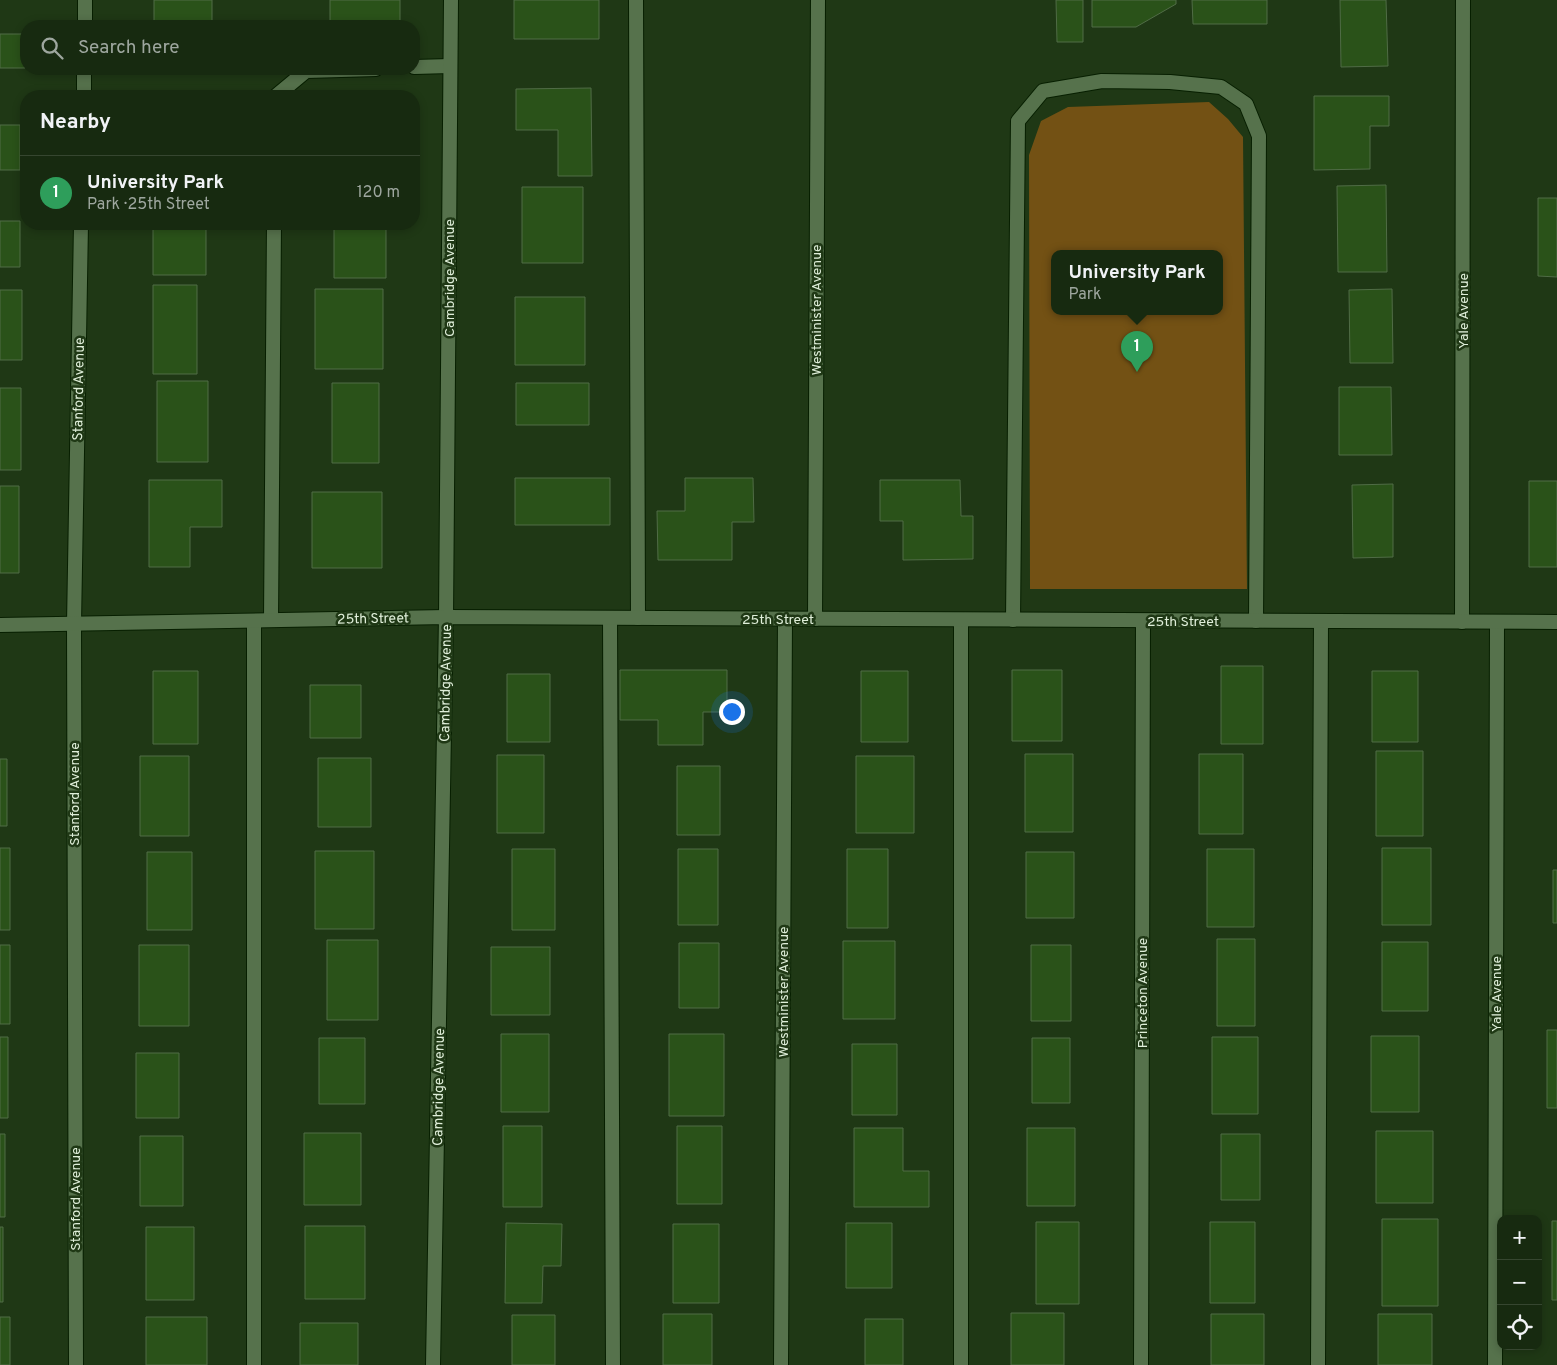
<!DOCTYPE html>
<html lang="en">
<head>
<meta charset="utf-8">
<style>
  body { margin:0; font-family:Overpass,sans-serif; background:#203219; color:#f1f3f6 }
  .controls { position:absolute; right:15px; bottom:15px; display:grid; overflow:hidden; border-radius:10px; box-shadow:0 2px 8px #0003 }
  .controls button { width:45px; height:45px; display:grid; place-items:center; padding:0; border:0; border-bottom:1px solid #364630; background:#172a10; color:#f1f3f6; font:25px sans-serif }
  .you { position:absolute; left:731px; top:711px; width:18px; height:18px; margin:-12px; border:4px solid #fff; border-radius:50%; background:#1a73e8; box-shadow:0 0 0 8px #1a73e833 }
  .badge { display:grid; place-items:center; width:32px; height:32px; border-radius:50%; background:#0b8043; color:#fff; font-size:16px; font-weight:700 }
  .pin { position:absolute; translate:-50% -41px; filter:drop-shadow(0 1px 2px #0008) }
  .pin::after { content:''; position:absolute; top:26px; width:18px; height:15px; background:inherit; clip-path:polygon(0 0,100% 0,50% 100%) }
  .popup { position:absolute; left:1051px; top:250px; width:172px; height:65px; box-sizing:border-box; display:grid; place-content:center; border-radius:10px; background:#172a10; filter:drop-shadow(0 1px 4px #0005); font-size:16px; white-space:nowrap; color:#9ea79f }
  .popup b { font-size:19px; color:#f1f3f6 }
  .popup::after { content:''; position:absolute; left:50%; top:100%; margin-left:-10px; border:10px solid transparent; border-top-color:#172a10 }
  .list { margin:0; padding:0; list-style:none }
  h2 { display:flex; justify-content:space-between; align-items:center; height:65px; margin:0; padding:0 20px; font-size:21px }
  h2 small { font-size:16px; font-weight:400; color:#9ea79f }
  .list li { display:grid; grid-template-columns:32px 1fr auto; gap:15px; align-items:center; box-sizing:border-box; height:75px; padding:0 20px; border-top:1px solid #364630 }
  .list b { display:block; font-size:19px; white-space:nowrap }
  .list p { margin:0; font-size:16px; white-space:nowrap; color:#9ea79f }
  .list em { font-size:16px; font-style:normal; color:#9ea79f }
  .icon { flex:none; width:28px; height:28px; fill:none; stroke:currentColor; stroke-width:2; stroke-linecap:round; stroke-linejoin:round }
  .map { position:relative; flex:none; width:1557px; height:1365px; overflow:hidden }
  .search { position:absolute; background:#172a10; box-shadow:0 2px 8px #0003; left:20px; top:20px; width:400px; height:55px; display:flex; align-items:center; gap:12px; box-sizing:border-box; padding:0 18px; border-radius:20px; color:#9ea79f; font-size:19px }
  .panel { position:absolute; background:#172a10; box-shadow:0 2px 8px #0003; left:20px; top:90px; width:400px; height:140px; border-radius:20px }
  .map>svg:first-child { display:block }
  .green { fill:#735114; fill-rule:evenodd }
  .building { fill:#2a5219; stroke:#506c46 }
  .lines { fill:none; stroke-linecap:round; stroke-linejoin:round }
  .service-casing { stroke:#071f00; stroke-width:16 }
  .minor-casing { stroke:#071f00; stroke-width:16 }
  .tertiary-casing { stroke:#071f00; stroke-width:16 }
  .service { stroke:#56724c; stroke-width:14 }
  .minor { stroke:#56724c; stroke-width:14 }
  .tertiary { stroke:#56724c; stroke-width:14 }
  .labels { text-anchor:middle; stroke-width:5; stroke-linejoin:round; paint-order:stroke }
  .street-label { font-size:14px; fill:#dfeed9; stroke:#1f3815 }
</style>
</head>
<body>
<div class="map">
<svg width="1557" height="1365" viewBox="0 0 1557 1365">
  <rect width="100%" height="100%" fill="#1f3815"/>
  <path class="green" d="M1209 102 1228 119 1243 137 1247 589H1030L1029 155 1041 121 1068 107ZM1054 253H1220V311H1054Z"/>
  <path class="building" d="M154 0H212V26H154Z
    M330 0H400V24H330Z
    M514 0H599V39H514Z
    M1056 0H1083V42H1057Z
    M1092 0H1176V4L1136 27H1092Z
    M1192 0H1267V24H1193Z
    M1340 0H1386L1388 66 1341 67Z
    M0 34H25V68H0Z
    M591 88 592 176H558V130H516V89Z
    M1314 96H1389V126H1370V169L1314 170Z
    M0 125H20V170H0Z
    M1386 185 1387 272H1338L1337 186Z
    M522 187H583V263H522Z
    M1538 198H1557V277L1538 276Z
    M0 221H20V267H0Z
    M153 224H206V275H153Z
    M334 224H386V278H334Z
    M153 285H197V374H153Z
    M315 289H383V369H315Z
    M1392 289 1393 363H1350L1349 290Z
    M0 290H22V360H0Z
    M515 297H585V365H515Z
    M157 381H208V462H157Z
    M332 383H379V463H332Z
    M516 383H589V425H516Z
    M1339 387H1391L1392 455H1339Z
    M0 388H21V470H0Z
    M515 478H610V525H515Z
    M685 478H753L754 522H732V560H658L657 511H685Z
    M149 480H222V527H190V567H149Z
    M880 480H960L961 516H973V559L903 560V521H880Z
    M1529 481H1557V567H1529Z
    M1393 484V557L1353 558 1352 485Z
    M0 486H19V573H0Z
    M312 492H382V568H312Z
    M1221 666H1263V744H1221Z
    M620 670H727V712H703V745H658V720H620Z
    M1012 670H1062V741H1012Z
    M153 671H198V744H153Z
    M861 671H908V742H861Z
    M1372 671H1418V742H1372Z
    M507 674H550V742H507Z
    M310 685H361V738H310Z
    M1376 751H1423V836H1376Z
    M1025 754H1073V832H1025Z
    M1199 754H1243V834H1199Z
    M497 755H544V833H497Z
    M140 756H189V836H140Z
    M856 756H914V833H856Z
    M318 758H371V827H318Z
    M0 759H7V826H0Z
    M677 766H720V835H677Z
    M0 848H10V930H0Z
    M1382 848H1431V925H1382Z
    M512 849H555V930H512Z
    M678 849H718V925H678Z
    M847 849H888V928H847Z
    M1207 849H1254V927H1207Z
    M315 851H374V929H315Z
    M147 852H192V930H147Z
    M1026 852H1074V918H1026Z
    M1553 870H1557V923H1553Z
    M1217 939H1255V1026H1217Z
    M327 940H378V1020H327Z
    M843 941H895V1019H843Z
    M1382 942H1428V1011H1382Z
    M679 943H719V1008H679Z
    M0 945H10V1024H0Z
    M139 945H189V1026H139Z
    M1031 945H1071V1021H1031Z
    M491 947H550V1015H491Z
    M1547 1030H1557V1108H1547Z
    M501 1034H549V1112H501Z
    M669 1034H724V1116H669Z
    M1371 1036H1419V1112H1371Z
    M0 1037H8V1118H0Z
    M1212 1037H1258V1114H1212Z
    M319 1038H365V1104H319Z
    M1032 1038H1070V1103H1032Z
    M852 1044H897V1115H852Z
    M136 1053H179V1118H136Z
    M503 1126H542V1207H503Z
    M677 1126H722V1204H677Z
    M854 1128H903V1171H929V1207H854Z
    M1027 1128H1075V1206H1027Z
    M1376 1131H1433V1203H1376Z
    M304 1133H361V1205H304Z
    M0 1134H5V1217H0Z
    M1221 1134H1260V1200H1221Z
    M140 1136H183V1206H140Z
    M1382 1219H1438V1306H1382Z
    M1552 1221H1557V1300H1552Z
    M1036 1222H1079V1304H1036Z
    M1210 1222H1255V1303H1210Z
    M506 1223 562 1224 561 1266H543L542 1303H505Z
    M846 1223H892V1288H846Z
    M673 1224H719V1303H673Z
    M305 1226H365V1299H305Z
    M0 1227H3V1302H0Z
    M146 1227H194V1300H146Z
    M1011 1313H1064V1365H1011Z
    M663 1314H712V1365H663Z
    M1211 1314H1264V1365H1211Z
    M1378 1314H1432V1365H1378Z
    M512 1315H555V1365H512Z
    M0 1317H10V1365H0Z
    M146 1317H207V1365H146Z
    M865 1319H903V1365H865Z
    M300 1323H358V1365H300Z"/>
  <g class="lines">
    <g class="service-casing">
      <path id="service" d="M636 0 638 618
        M414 67 450 66
        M276 96 306 71 376 69
        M610 618 613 1365
        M271 620 274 224
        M961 620V1365
        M1013 620 1018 121 1043 91 1102 81 1170 82 1221 87 1246 104 1259 136 1256 621
        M254 621V1365
        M1318 1365 1321 622"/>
    </g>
    <g class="minor-casing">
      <path id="minor" d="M85 26V0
        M84 96V69
        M815 619 818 0
        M1462 622 1463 0
        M76 1365 74 624 81 224
        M433 1365 446 617 451 0
        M781 1365 785 619
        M1141 1365 1143 621
        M1495 1365 1497 623"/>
    </g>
    <g class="tertiary-casing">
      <path id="tertiary" d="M0 625 446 617 1557 622"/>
    </g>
    <use href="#service" class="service"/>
    <use href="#minor" class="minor"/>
    <use href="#tertiary" class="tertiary"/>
  </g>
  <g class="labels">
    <g class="street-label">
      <text transform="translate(449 278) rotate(-90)" y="5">Cambridge Avenue</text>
      <text transform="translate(816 310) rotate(-90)" y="5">Westminister Avenue</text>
      <text transform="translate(1463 311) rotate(-90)" y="5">Yale Avenue</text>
      <text transform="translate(78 389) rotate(-89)" y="5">Stanford Avenue</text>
      <text transform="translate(373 618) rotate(-1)" y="5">25th Street</text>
      <text x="778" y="624">25th Street</text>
      <text x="1183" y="626">25th Street</text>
      <text transform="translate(445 683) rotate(-89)" y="5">Cambridge Avenue</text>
      <text transform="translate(74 794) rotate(-90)" y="5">Stanford Avenue</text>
      <text transform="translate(783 992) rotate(-90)" y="5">Westminister Avenue</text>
      <text transform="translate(1142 993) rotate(-90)" y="5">Princeton Avenue</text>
      <text transform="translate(1496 994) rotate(-90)" y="5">Yale Avenue</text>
      <text transform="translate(438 1087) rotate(-89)" y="5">Cambridge Avenue</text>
      <text transform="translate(75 1199) rotate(-90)" y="5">Stanford Avenue</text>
    </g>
  </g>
</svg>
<div class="controls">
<button>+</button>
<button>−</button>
<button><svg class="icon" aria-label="locate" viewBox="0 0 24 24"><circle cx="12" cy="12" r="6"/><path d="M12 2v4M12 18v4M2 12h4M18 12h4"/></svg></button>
</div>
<div class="you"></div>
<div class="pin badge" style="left:1137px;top:372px;background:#2e9e5b">1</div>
<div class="popup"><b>University Park</b>Park</div>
<div class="search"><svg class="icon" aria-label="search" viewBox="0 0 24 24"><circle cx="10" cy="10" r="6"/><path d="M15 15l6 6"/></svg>Search here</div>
<section class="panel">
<h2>Nearby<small></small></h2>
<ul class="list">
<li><span class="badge" style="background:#2e9e5b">1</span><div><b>University Park</b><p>Park · 25th Street</p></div><em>120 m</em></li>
</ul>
</section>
</div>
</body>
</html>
